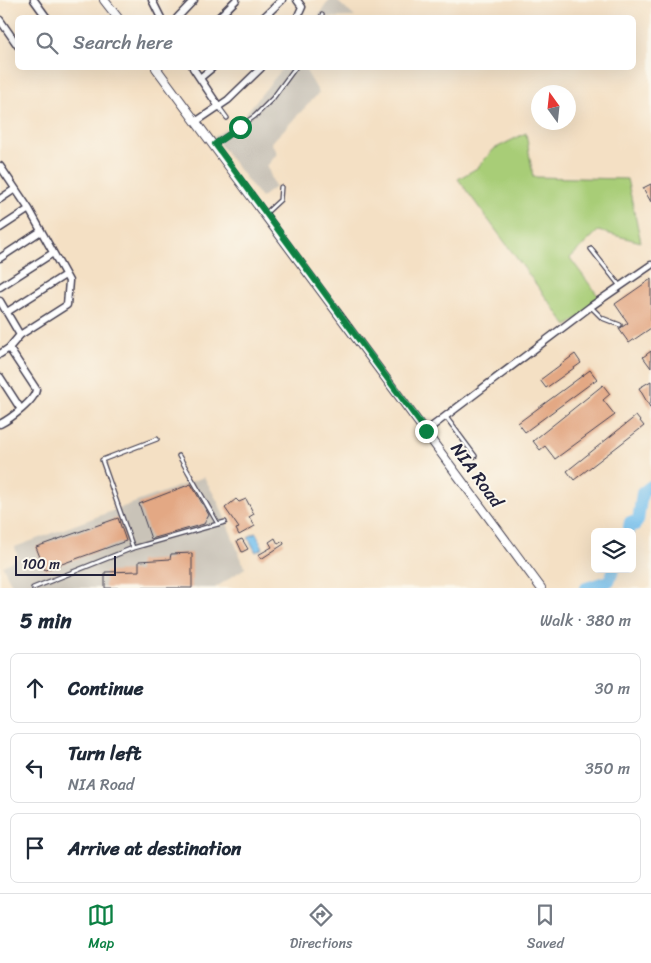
<!DOCTYPE html>
<html lang="en">
<head>
<meta charset="utf-8">
<style>
  body { margin:0; font-family:Sriracha,sans-serif; background:#f6f6f7; color:#1f2937 }
  .controls { position:absolute; right:15px; bottom:15px; display:grid; overflow:hidden; border-radius:8px; box-shadow:0 5px 20px #0002 }
  .controls button { width:45px; height:45px; display:grid; place-items:center; padding:0; border:0; border-bottom:1px solid #e0e1e3; background:#fff; color:#1f2937; font:25px sans-serif }
  .compass { position:absolute; left:531px; top:85px; width:45px; height:45px; border-radius:50%; background:#fff; box-shadow:0 5px 20px #0002; rotate:345deg }
  .scale { position:absolute; left:15px; bottom:12px; width:101px; box-sizing:border-box; padding-left:5px; border:2px solid #22223b; border-top:0; font-size:14px; line-height:18px; white-space:nowrap; color:#22223b; -webkit-text-stroke:4px #fbf7ec; paint-order:stroke }
  .stop { position:absolute; width:15px; height:15px; margin:-11px; border:4px solid #0b8043; border-radius:50%; background:#fff }
  .stop.end { background:#0b8043; border-color:#fff; box-shadow:0 1px 5px #0008 }
  .list { margin:0; padding:0; list-style:none }
  h2 { display:flex; justify-content:space-between; align-items:center; height:65px; margin:0; padding:0 20px; font-size:21px }
  h2 small { font-size:16px; font-weight:400; color:#747a83 }
  .list li { display:grid; grid-template-columns:32px 1fr auto; gap:15px; align-items:center; box-sizing:border-box; height:70px; margin:0 10px 10px; padding:0 10px; border:1px solid #e0e1e3; border-radius:8px }
  .list b { display:block; font-size:19px; white-space:nowrap }
  .list p { margin:0; font-size:16px; white-space:nowrap; color:#747a83 }
  .list em { font-size:16px; font-style:normal; color:#747a83 }
  .icon { flex:none; width:28px; height:28px; fill:none; stroke:currentColor; stroke-width:2; stroke-linecap:round; stroke-linejoin:round }
  .map { position:relative; flex:none; width:651px; height:588px; overflow:hidden }
  .search { position:absolute; background:#fff; box-shadow:0 5px 20px #0002; left:15px; right:15px; top:15px; height:55px; display:flex; align-items:center; gap:12px; box-sizing:border-box; padding:0 18px; border-radius:8px; color:#747a83; font-size:19px }
  .sheet { height:305px; background:#fff }
  nav { display:flex; justify-content:space-around; align-items:center; box-sizing:border-box; height:70px; border-top:1px solid #e0e1e3; background:#fff; font-size:14px; color:#747a83 }
  nav a { display:grid; justify-items:center; gap:2px }
  nav .on { color:#0b8043 }
  .map>svg:first-child { display:block }
  .industrial { fill:#c9c3b8 }
  .green { fill:#a8cd77; stroke:#657859 }
  .water { fill:#75c0ee; stroke:#4c7194 }
  .lines { fill:none; stroke-linecap:round; stroke-linejoin:round }
  .river { stroke:#75c0ee; stroke-width:12 }
  .building { fill:#e3a884 }
  .service-casing { stroke:#423e50; stroke-width:5.5 }
  .minor-casing { stroke:#423e50; stroke-width:9 }
  .tertiary-casing { stroke:#423e50; stroke-width:10 }
  .service { stroke:#fff; stroke-width:3 }
  .minor { stroke:#fff; stroke-width:6 }
  .tertiary { stroke:#fff; stroke-width:8 }
  .route { stroke:#0b8043; stroke-width:6 }
  .labels { text-anchor:middle; stroke-width:4; stroke-linejoin:round; paint-order:stroke }
  .street-label { font-size:18px; fill:#22223b; stroke:#fbf7ec }
</style>
</head>
<body>
<div class="map">
<svg width="651" height="588" viewBox="0 0 651 588">
  <rect width="100%" height="100%" fill="#fbf7ec"/>
  <filter id="ink" filterUnits="userSpaceOnUse"><feTurbulence type="fractalNoise" baseFrequency=".02" numOctaves="2"/><feDisplacementMap in="SourceGraphic" scale="10" xChannelSelector="R" yChannelSelector="G"/><feConvolveMatrix kernelMatrix="1 2 1 2 8 2 1 2 1" color-interpolation-filters="sRGB"/></filter>
  <filter id="wash" filterUnits="userSpaceOnUse"><feTurbulence type="fractalNoise" baseFrequency=".0096" numOctaves="4" result="noise"/><feDisplacementMap in="SourceGraphic" scale="20" xChannelSelector="R" yChannelSelector="G"/><feGaussianBlur stdDeviation="1.12" result="paint"/><feColorMatrix in="noise" values="0 0 0 0 0 0 0 0 0 0 0 0 0 0 0 0 0 1.4 0 .05"/><feComposite in="paint" operator="in"/></filter>
  <g filter="url(#wash)">
    <rect width="100%" height="100%" fill="#f4e0c4"/>
    <path class="industrial" d="M329 0H336L355 17 317 18Z
      M283 68H307L305 69 319 93 271 143 278 153 267 166 275 187 261 198 214 137 241 119Z
      M204 477 219 504 245 568 215 588H13L3 566 18 558 15 547Z"/>
    <path class="green" d="M526 133 533 177 627 179 641 242 598 231 570 258 602 301 567 326 458 179 477 168 494 149Z"/>
    <path class="water" d="M256 533 263 548 256 552 248 537Z"/>
    <g class="lines">
      <path class="river" d="M628 532 630 522 635 525 638 521 642 493 651 486
        M586 588 609 581 614 569"/>
    </g>
    <g id="blocks">
      <path class="building" d="M651 184V202L643 188Z
        M651 279V328L629 343 619 329 628 323 615 304Z
        M651 351V368L643 357Z
        M575 354 581 363 546 388 540 380Z
        M590 370 597 379 525 432 518 423Z
        M651 381V409L639 388Z
        M603 385 610 394 603 400 615 415 555 459 545 446 540 450 533 441Z
        M636 416 644 426 574 480 567 471Z
        M191 484 209 515 204 524 151 539 139 504Z
        M236 499 239 502 246 499 254 514 249 517 255 526 239 535 236 529 239 528 225 508Z
        M118 518 126 541 45 570 36 547Z
        M275 538 278 544 283 541 284 544 261 559 258 555 272 547 269 542Z
        M242 539 248 549 242 552 237 541Z
        M192 553V588H105V572L139 571V561L170 559 171 554Z"/>
    </g>
  </g>
  <g filter="url(#ink)">
    <use href="#blocks" fill-opacity="0" stroke="#423e50" stroke-width="1"/>
    <g class="lines">
      <g class="service-casing">
        <path id="service" d="M321 18 322 15
          M219 107 227 118
          M215 144 255 116 273 98 295 68
          M266 213 280 200 281 187
          M591 249 620 286
          M591 307 602 318 620 325
          M446 417 475 456
          M179 456 218 524
          M133 548 102 460 157 439
          M33 588 133 548 225 522"/>
      </g>
      <g class="minor-casing">
        <path id="minor" d="M34 0 47 18
          M152 0 161 18
          M177 18 194 0
          M218 18 236 0
          M263 18 282 0
          M297 18 302 7 297 0
          M0 20 18 46
          M193 68 219 107
          M200 78 212 68
          M197 121 228 100 261 68
          M0 166 29 209 69 281 67 305 20 335 9 348
          M0 199 15 189
          M0 228 29 209
          M0 258 41 231
          M0 287 53 253
          M0 301 20 335
          M7 312 65 275
          M0 354 9 348 36 389C36 400 10 419 0 424
          M0 377 20 408
          M426 431 590 307 651 265"/>
      </g>
      <g class="tertiary-casing">
        <path id="tertiary" d="M104 0 118 18
          M156 68 541 588"/>
      </g>
      <use href="#service" class="service"/>
      <use href="#minor" class="minor"/>
      <use href="#tertiary" class="tertiary"/>
    </g>
  </g>
  <g class="lines" filter="url(#ink)">
    <path class="route" d="M240 127 215 144 426 431"/>
  </g>
  <g class="labels">
    <g class="street-label">
      <text transform="translate(477 475) rotate(54)" y="6">NIA Road</text>
    </g>
  </g>
</svg>
<div class="controls">
<button><svg class="icon" aria-label="layers" viewBox="0 0 24 24"><path d="M12 4l9 5-9 5-9-5zM3 14l9 5 9-5"/></svg></button>
</div>
<svg class="compass" viewBox="-18 -18 36 36"><path d="M0-13l5 13h-10z" fill="#e53935"/><path d="M0 13l5-13h-10z" fill="#747a83"/></svg>
<div class="scale">100 m</div>
<div class="stop" style="left:240px;top:127px"></div>
<div class="stop end" style="left:426px;top:431px"></div>
<div class="search"><svg class="icon" aria-label="search" viewBox="0 0 24 24"><circle cx="10" cy="10" r="6"/><path d="M15 15l6 6"/></svg>Search here</div>
</div>
<section class="sheet">
<h2>5 min<small>Walk · 380 m</small></h2>
<ul class="list">
<li><svg class="icon" aria-label="ahead" viewBox="0 0 24 24"><path d="M12 20V5M6 11l6-6 6 6"/></svg><div><b>Continue</b></div><em>30 m</em></li>
<li><svg class="icon" aria-label="left" viewBox="0 0 24 24"><path d="M17 20v-9H6M10 6l-5 5 5 5"/></svg><div><b>Turn left</b><p>NIA Road</p></div><em>350 m</em></li>
<li><svg class="icon" aria-label="arrive" viewBox="0 0 24 24"><path d="M6 21V4h12l-3 4 3 4H6"/></svg><div><b>Arrive at destination</b></div></li>
</ul>
</section>
<nav>
<a class="on"><svg class="icon" aria-label="map" viewBox="0 0 24 24"><path d="M3 6l6-2 6 2 6-2v14l-6 2-6-2-6 2zM9 4v14M15 6v14"/></svg>Map</a>
<a><svg class="icon" aria-label="directions" viewBox="0 0 24 24"><path d="M12 3l9 9-9 9-9-9zM9 14v-3h6M13 9l2 2-2 2"/></svg>Directions</a>
<a><svg class="icon" aria-label="saved" viewBox="0 0 24 24"><path d="M7 4h10v16l-5-4-5 4z"/></svg>Saved</a>
</nav>
</body>
</html>
